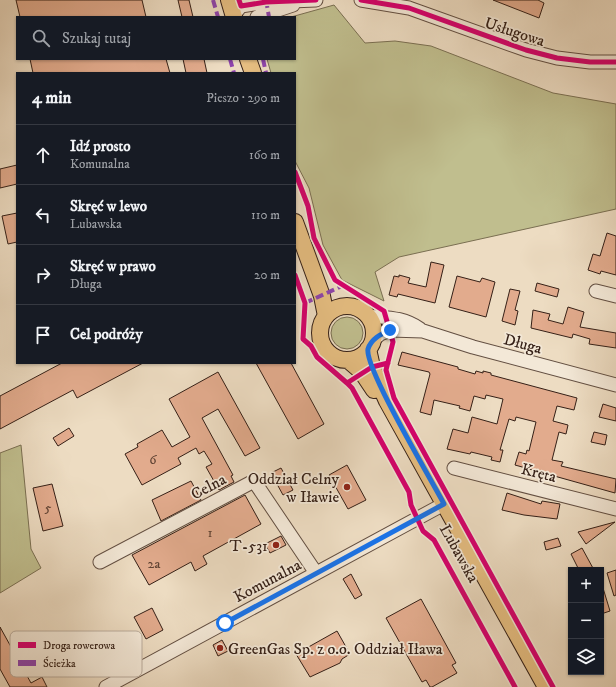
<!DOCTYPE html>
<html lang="pl">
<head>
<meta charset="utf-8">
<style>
  body { margin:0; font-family:"IM FELL DW Pica",serif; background:#20242c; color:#f1f3f6 }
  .controls { position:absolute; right:12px; bottom:12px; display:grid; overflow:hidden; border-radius:0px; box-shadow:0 1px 3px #0004 }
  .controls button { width:36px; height:36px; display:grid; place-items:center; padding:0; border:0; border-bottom:1px solid #363941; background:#171b24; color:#f1f3f6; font:20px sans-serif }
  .stop { position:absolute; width:12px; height:12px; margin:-9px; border:3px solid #1a73e8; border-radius:50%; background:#fff }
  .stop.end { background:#1a73e8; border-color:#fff; box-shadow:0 1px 4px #0008 }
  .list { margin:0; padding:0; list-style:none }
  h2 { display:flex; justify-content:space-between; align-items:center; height:52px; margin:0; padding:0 16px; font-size:17px }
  h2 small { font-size:13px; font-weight:400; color:#9ea1a6 }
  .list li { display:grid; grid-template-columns:26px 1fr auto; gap:12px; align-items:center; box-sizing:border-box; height:60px; padding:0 16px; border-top:1px solid #363941 }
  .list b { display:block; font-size:15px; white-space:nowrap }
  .list p { margin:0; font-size:13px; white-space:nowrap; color:#9ea1a6 }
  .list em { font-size:13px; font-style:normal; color:#9ea1a6 }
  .icon { flex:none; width:22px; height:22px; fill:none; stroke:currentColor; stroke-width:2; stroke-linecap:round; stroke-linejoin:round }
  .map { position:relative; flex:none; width:616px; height:687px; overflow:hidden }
  .search { position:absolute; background:#171b24; box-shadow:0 1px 3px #0004; left:16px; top:16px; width:280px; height:44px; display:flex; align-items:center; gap:10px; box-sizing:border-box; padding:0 14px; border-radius:0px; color:#9ea1a6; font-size:15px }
  .panel { position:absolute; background:#171b24; box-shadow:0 1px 3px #0004; left:16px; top:72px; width:280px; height:292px; border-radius:0px }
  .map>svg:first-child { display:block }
  .green { fill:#c0be8e; stroke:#7a6f52 }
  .building { fill:#e2ab8d; stroke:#352017 }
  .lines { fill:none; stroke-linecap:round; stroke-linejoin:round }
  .minor-casing { stroke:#634f42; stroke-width:15 }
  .major-casing { stroke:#352017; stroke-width:18 }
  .minor { stroke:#f3e8d7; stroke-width:13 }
  .major { stroke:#e6be81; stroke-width:16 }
  .quiet { stroke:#8e44ad; stroke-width:4; stroke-dasharray:8 4; stroke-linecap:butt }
  .cycleway-casing { stroke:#f3e8d7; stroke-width:8 }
  .cycleway { stroke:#d6006c; stroke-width:5 }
  .route { stroke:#1a73e8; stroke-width:5 }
  .poi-dot { fill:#8f2418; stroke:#f3e8d7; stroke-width:1.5 }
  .labels { text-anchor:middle; stroke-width:3.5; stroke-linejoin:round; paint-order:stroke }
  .number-label { font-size:14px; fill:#604334 }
  .street-label { font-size:16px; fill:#352017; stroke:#f3e8d7 }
  .poi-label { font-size:16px; fill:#352017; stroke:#f3e8d7; text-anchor:end }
  .key { fill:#f3e8d7; stroke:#baac9d; stroke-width:1 }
  .key-label { font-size:11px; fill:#352017 }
</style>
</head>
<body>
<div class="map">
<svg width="616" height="687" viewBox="0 0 616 687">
  <rect width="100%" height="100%" fill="#eddcc2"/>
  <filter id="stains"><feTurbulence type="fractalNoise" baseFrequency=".005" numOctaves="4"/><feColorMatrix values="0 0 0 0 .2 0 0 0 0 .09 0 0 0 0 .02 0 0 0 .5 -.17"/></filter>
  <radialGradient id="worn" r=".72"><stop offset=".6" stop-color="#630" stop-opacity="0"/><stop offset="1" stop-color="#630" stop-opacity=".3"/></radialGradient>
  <path class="green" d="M334 5 365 43 395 41 431 46 553 93 616 104V209L399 257 375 272 384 301 342 280 323 245 309 188 295 161V73H271L267 59H295V17H291Z
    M331 333a16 16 0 1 1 32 0a16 16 0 1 1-32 0Z
    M21 445 31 549 41 568 0 593V453Z"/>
  <path class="building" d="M16 0H142L146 17H20Z
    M178 0H189L193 17H182Z
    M493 0H538L544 3 539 18Z
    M30 59H166L170 73H33Z
    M183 59H204L207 73H186Z
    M17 165V184L0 188V169Z
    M17 213V242L8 244 2 216Z
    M607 233 616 236V275L601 271 600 274 588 270 593 254 600 256Z
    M431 262 444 265 435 303 398 294 397 297 389 295 394 276 399 277V275L410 278 408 283 426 287Z
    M457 276 480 282 482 278 495 282 486 317 449 307Z
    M537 283 559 289 557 297 535 291Z
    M510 289 520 291 515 310 518 311 515 325 502 321Z
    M568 307 584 312 580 327 616 333V348L589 344 590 339 573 334 572 338 531 328 533 310 550 314 548 320 563 324Z
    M402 352 458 367V369L475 374 476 371 483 373V371L491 373V375L577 398 574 410 557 406 553 421 568 425 566 434 559 432 552 460 563 462 561 466 616 479 615 493 515 465 519 452 526 454 527 450 529 451 536 422 516 417 515 421 509 419 500 450H503L500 462 491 460 492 457 471 452 470 454 447 449 453 429 468 433 472 417 497 424 503 399 486 395 485 399 474 396 470 411 459 408 460 406 434 400 431 415 420 412 430 374 429 372 398 365Z
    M62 363H143L77 398 73 390 0 429V396Z
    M256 363H291L324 424 298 439Z
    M218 372 260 448 245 456 218 409 202 418 233 475 231 476 234 482 219 490 206 467 212 464 204 451 199 454 196 448 178 458 181 464 142 485 125 454 138 447 137 444 162 430 172 447 190 437 169 399Z
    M603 404 616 408V421L599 417Z
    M69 428 74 436 58 446 53 438Z
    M594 432 607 435 605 445 591 442Z
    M347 465 366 500 348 509 329 475Z
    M281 468 293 490 283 495 271 473Z
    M191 481 201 500 161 521 152 500Z
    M52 484 63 526 43 531 33 488Z
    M507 493 541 504 542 501 560 504 557 519 524 515 502 510Z
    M245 495 261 524 203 556 207 564 195 571 191 562 149 585 132 555Z
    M615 522 586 544 578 532Z
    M281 536 286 545 270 553 265 544Z
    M558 538 561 546 546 550 544 542Z
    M582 548 594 570H579L571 554Z
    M616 570V595L614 596 607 573Z
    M351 574 362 595 355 599 343 579Z
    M601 588H603L610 611 601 614Z
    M421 599 456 663 452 665 457 673 432 687H430L426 680 422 682 386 618Z
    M152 608 163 630 146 639 134 617Z
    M0 627 31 683 42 677 47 687H10L0 669Z
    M337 631 350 654 342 659 340 663 310 677 296 654Z
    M222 640 228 651 218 656 213 645Z"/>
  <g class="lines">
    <g class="minor-casing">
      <path id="minor" d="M361 0 409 8 526 50 557 58 590 62H616
        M235 17 233 16 241 6 266 2 316 0
        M257 17 293 5
        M596 291 616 296
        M368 316C387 318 403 317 420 329
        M373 340 380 334 390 330 423 331 473 347 616 385
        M454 468 616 509
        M100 562 254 481 316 573
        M106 687 444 504"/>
    </g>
    <g class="major-casing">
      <path id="major" d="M229 0 234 17
        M248 59 253 73
        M295 222 322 296 326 316
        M320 333a27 27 0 1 1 54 0a27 27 0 1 1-54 0Z
        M368 349 372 367 387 401 546 687
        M348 360 362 372 374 390"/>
    </g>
    <use href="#minor" class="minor"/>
    <use href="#major" class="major"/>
    <path class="quiet" d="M213 0 218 17
      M266 0 269 17
      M230 59 234 73
      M263 59 266 73
      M305 303 342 286"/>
    <g class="cycleway-casing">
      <path id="cycleway" d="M239 0 241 6 266 2 316 0
        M361 0 409 8 526 50 557 58 590 62H616
        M295 172 308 206 314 238 335 280 384 311 393 342 386 370 394 398 553 687
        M295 275 305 303 303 339 311 346 317 357 347 383 372 367 388 363
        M347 383 352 388 409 492 411 505 423 531 434 540 515 687"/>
    </g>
    <use href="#cycleway" class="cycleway"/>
  </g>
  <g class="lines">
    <path class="route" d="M225 623 444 504C432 481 364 367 368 349 371 339 381 334 390 330"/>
  </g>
  <g class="poi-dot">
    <circle cx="347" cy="487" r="4"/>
    <circle cx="276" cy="545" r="4"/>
    <circle cx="220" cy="648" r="4"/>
  </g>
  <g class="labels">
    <g class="number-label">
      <text x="153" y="464">6</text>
      <text x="48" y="512">5</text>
      <text x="210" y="537">1</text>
      <text x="154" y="568">2a</text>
    </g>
    <g class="street-label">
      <text transform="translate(515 31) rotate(18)" y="6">Usługowa</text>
      <text transform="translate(523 343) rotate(15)" y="6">Długa</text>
      <text transform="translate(539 472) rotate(14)" y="6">Kręta</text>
      <text transform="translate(208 486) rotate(-28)" y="6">Celna</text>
      <text transform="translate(460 553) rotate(61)" y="6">Lubawska</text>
      <text transform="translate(267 580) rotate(-28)" y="6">Komunalna</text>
    </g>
    <g class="poi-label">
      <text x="339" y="484">Oddział Celny<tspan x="339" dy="18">w Iławie</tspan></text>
      <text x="268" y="551">T-531</text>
      <text x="228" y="654" text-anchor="start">GreenGas Sp. z o.o. Oddział Iława</text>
    </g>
  </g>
  <rect x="10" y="631" width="132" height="46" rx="6" class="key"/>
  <rect x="18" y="642" width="18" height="6" fill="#d6006c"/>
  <rect x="18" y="660" width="18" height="6" fill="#8e44ad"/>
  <g class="key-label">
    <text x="43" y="649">Droga rowerowa</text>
    <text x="43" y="667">Ścieżka</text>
  </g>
  <rect width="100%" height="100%" filter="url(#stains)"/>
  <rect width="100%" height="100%" fill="url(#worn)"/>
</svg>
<div class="controls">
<button>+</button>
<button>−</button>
<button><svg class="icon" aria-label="layers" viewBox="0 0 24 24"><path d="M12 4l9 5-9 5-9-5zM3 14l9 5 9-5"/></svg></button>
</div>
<div class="stop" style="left:225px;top:623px"></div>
<div class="stop end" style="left:390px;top:330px"></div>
<div class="search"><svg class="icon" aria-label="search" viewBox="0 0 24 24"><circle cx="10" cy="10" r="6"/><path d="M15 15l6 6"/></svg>Szukaj tutaj</div>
<section class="panel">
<h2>4 min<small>Pieszo · 290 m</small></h2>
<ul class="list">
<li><svg class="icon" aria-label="ahead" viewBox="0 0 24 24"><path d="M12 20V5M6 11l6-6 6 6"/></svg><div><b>Idź prosto</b><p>Komunalna</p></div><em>160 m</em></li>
<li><svg class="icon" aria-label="left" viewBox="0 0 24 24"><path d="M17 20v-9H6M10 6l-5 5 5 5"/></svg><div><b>Skręć w lewo</b><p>Lubawska</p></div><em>110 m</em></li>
<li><svg class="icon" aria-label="right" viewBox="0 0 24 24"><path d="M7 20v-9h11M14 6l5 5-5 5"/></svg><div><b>Skręć w prawo</b><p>Długa</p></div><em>20 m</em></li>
<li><svg class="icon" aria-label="arrive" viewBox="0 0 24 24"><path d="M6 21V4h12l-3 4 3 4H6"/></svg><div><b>Cel podróży</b></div></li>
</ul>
</section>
</div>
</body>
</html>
